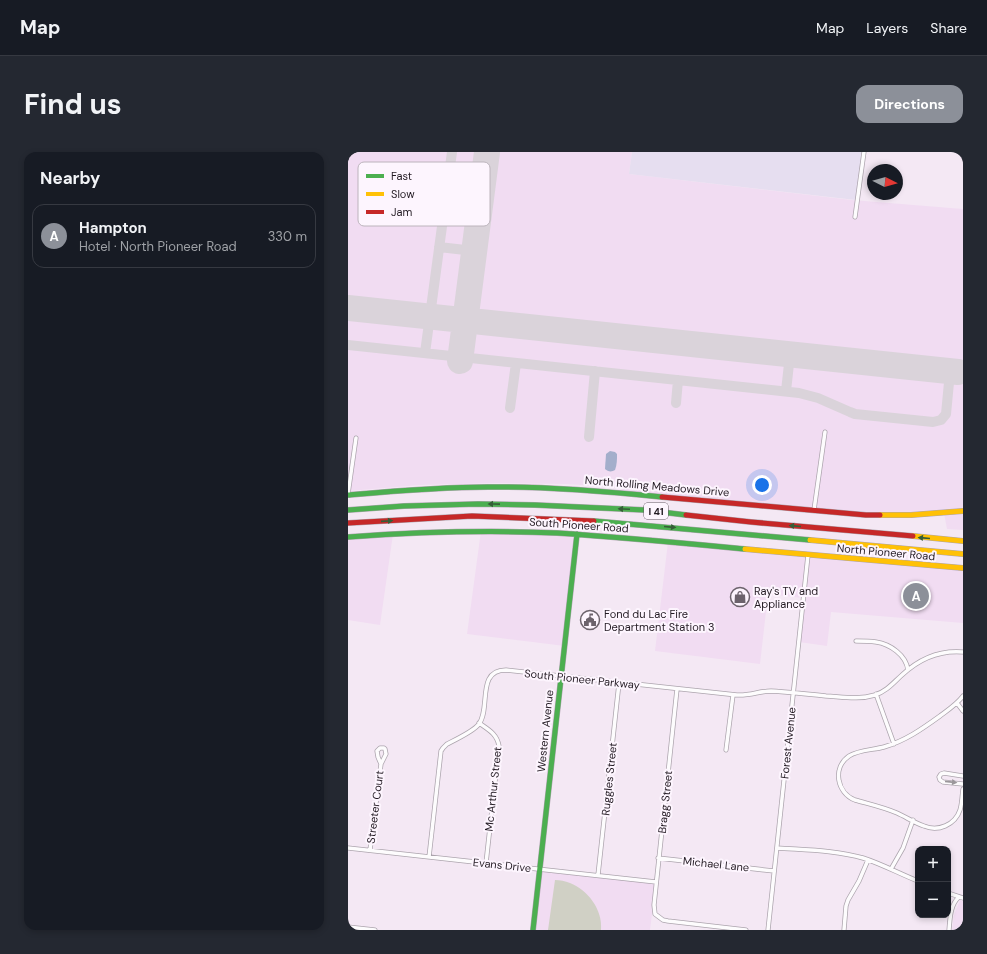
<!DOCTYPE html>
<html lang="en">
<head>
<meta charset="utf-8">
<style>
  body { margin:0; font-family:"DM Sans",sans-serif; background:#242831; color:#f1f3f6 }
  .controls { position:absolute; right:12px; bottom:12px; display:grid; overflow:hidden; border-radius:8px; box-shadow:0 2px 6px #0003 }
  .controls button { width:36px; height:36px; display:grid; place-items:center; padding:0; border:0; border-bottom:1px solid #363941; background:#171b24; color:#f1f3f6; font:20px sans-serif }
  .compass { position:absolute; left:519px; top:12px; width:36px; height:36px; border-radius:50%; background:#171b24; box-shadow:0 2px 6px #0003; rotate:96deg }
  .you { position:absolute; left:414px; top:333px; width:14px; height:14px; margin:-10px; border:3px solid #fff; border-radius:50%; background:#1a73e8; box-shadow:0 0 0 6px #1a73e833 }
  .badge { display:grid; place-items:center; width:26px; height:26px; border-radius:50%; background:#8c9099; color:#fff; font-size:13px; font-weight:700 }
  .pin { position:absolute; translate:-50% -50%; border:2px solid #fff; box-shadow:0 1px 4px #0006 }
  .list { margin:0; padding:0; list-style:none }
  h2 { display:flex; justify-content:space-between; align-items:center; height:52px; margin:0; padding:0 16px; font-size:17px }
  h2 small { font-size:13px; font-weight:400; color:#9ea1a6 }
  .list li { display:grid; grid-template-columns:26px 1fr auto; gap:12px; align-items:center; box-sizing:border-box; height:64px; margin:0 8px 8px; padding:0 8px; border:1px solid #363941; border-radius:12px }
  .list b { display:block; font-size:15px; white-space:nowrap }
  .list p { margin:0; font-size:13px; white-space:nowrap; color:#9ea1a6 }
  .list em { font-size:13px; font-style:normal; color:#9ea1a6 }
  .map { position:relative; flex:none; width:615px; height:778px; overflow:hidden; border-radius:12px }
  header { display:flex; align-items:center; gap:24px; box-sizing:border-box; height:56px; padding:0 20px; background:#171b24; border-bottom:1px solid #363941 }
  header strong { font-size:19px }
  nav { display:flex; gap:22px; margin-inline-start:auto; font-size:14px }
  .intro { display:flex; align-items:center; justify-content:space-between; box-sizing:border-box; height:96px; padding:0 24px }
  h1 { margin:0; font-size:28px }
  .button { padding:10px 18px; border-radius:12px; background:#8c9099; color:#fff; font-size:14px; font-weight:700 }
  main { display:flex; gap:24px; padding:0 24px }
  aside { flex:1; background:#171b24; border-radius:12px; box-shadow:0 2px 6px #0003 }
  .map>svg:first-child { display:block }
  .built { fill:#f1dcf2 }
  .industrial { fill:#e6def0 }
  .green { fill:#d0d0c5 }
  .water { fill:#a3aecb }
  .lines { fill:none; stroke-linecap:round; stroke-linejoin:round }
  .taxiway { stroke:#dad3da; stroke-width:10 }
  .runway { stroke:#dad3da; stroke-width:26 }
  .street-casing { stroke:#aca4ad; stroke-width:5 }
  .fast-casing { stroke:#aca4ad; stroke-width:6 }
  .slow-casing { stroke:#aca4ad; stroke-width:6 }
  .jam-casing { stroke:#aca4ad; stroke-width:6 }
  .street { stroke:#fdfcfd; stroke-width:3.5 }
  .fast { stroke:#4caf50; stroke-width:5 }
  .slow { stroke:#ffc107; stroke-width:5 }
  .jam { stroke:#c62828; stroke-width:5 }
  .oneway { fill:#355e37 }
  .oneway2 { fill:#9b979b }
  .labels { text-anchor:middle; stroke-width:4; stroke-linejoin:round; paint-order:stroke }
  .shield { fill:#fdf5fe; stroke:#645c65; stroke-width:1 }
  .shield-label { font-size:10px; font-weight:bold; fill:#231b23 }
  .street-label { font-size:11px; fill:#231b23; stroke:#fdf5fe }
  .poi-label { font-size:11px; fill:#231b23; stroke:#fdf5fe; text-anchor:start }
  .key { fill:#fdf5fe; stroke:#bcb4bc; stroke-width:1 }
  .key-label { font-size:11px; fill:#231b23 }
</style>
</head>
<body>
<header>
<strong>Map</strong>
<nav><a>Map</a><a>Layers</a><a>Share</a></nav>
</header>
<div class="intro"><h1>Find us</h1><a class="button">Directions</a></div>
<main>
<aside>
<h2>Nearby<small></small></h2>
<ul class="list">
<li><span class="badge">A</span><div><b>Hampton</b><p>Hotel · North Pioneer Road</p></div><em>330 m</em></li>
</ul>
</aside>
<div class="map">
<svg width="615" height="778" viewBox="0 0 615 778">
  <rect width="100%" height="100%" fill="#f4e8f4"/>
  <path class="built" d="M0 0H284L281 22 504 48 615 57V378L599 377 596 361 542 363 268 340 277 336 218 332 148 331 72 333 1 339 0 342Z
    M133 379 229 382 217 494 119 482Z
    M45 382 32 473 0 468V385Z
    M320 390 615 416V471L483 460 479 494 451 490 455 446 420 442 412 512 307 499Z
    M192 717 308 730 302 778H185Z
    M612 748 615 749V778H604L606 763Z"/>
  <path class="industrial" d="M284 0H514L508 48 281 22Z"/>
  <path class="green" d="M207 728C212 728 217 729 222 731 240 738 255 758 253 778H200Z"/>
  <path class="water" d="M262 299 267 300 269 302C269 307 269 313 267 318 264 320 260 320 257 317L258 302Z"/>
  <g class="lines">
    <path class="taxiway" d="M91 95 126 99
      M0 193 451 241 470 246 502 260 507 262 585 270 593 268 598 262 602 220
      M77 201 104 0
      M438 239 442 203
      M328 251 330 228
      M162 256 168 211
      M241 285 247 219"/>
    <path class="runway" d="M0 156 610 220
      M112 209 139 0"/>
    <g class="street-casing">
      <path id="street" d="M507 65 516 0
        M0 342 8 286
        M466 358 477 280
        M508 489C514 489 521 489 528 490 542 492 558 503 560 518
        M329 537 306 753 307 762 315 768 320 769 398 778
        M528 542 546 592
        M615 544C609 552 600 558 592 564 574 577 557 589 536 595 525 598 510 598 501 604 484 616 489 641 507 648 521 652 535 655 549 661 558 665 567 671 576 674 590 680 607 673 612 658 614 652 614 644 615 637
        M609 551 615 559
        M131 571C141 578 149 582 151 594L138 711
        M378 598 385 543
        M615 624 596 621 593 622 591 625 592 628 595 630 615 632
        M0 696 308 730
        M429 696C457 698 488 698 515 706 534 712 552 722 570 729
        M22 698 33 612 38 602 37 597 36 596H32L29 599 30 605 33 612
        M81 705 93 599 95 596 99 592C107 588 126 579 131 572 143 556 128 518 158 518L389 543C401 544 412 539 423 539 442 540 460 542 478 544 495 545 511 548 527 543 539 539 545 531 554 523 571 507 591 498 615 500
        M310 706 426 719
        M543 717 555 696 565 668
        M250 723 271 531
        M600 741 615 746
        M0 775 27 778
        M420 778 460 403
        M496 778 498 754 500 748 511 729 520 708
        M601 778C602 767 602 753 611 745"/>
    </g>
    <g class="fast-casing">
      <path id="fast" d="M0 343C47 339 93 335 140 335 198 334 256 339 314 345
        M0 358 56 354 130 352 187 353 297 358 338 363
        M246 369 462 388
        M0 385C70 380 139 378 209 381 272 385 334 391 397 397
        M185 778 229 382"/>
    </g>
    <g class="slow-casing">
      <path id="slow" d="M532 363H563L615 359
        M565 384 615 389
        M462 388 615 402
        M397 397 615 416"/>
    </g>
    <g class="jam-casing">
      <path id="jam" d="M314 345 518 363H532
        M338 363 403 370 565 384
        M0 371 124 364 246 369"/>
    </g>
    <use href="#street" class="street"/>
    <use href="#fast" class="fast"/>
    <use href="#slow" class="slow"/>
    <use href="#jam" class="jam"/>
  </g>
  <defs><path id="oneway-solid" d="M-6-.8H1V-3.2L6.5 0L1 3.2V.8H-6Z"/></defs>
  <g class="oneway">
    <use href="#oneway-solid" transform="translate(146 352) rotate(-179)"/>
    <use href="#oneway-solid" transform="translate(276 357) rotate(-177)"/>
    <use href="#oneway-solid" transform="translate(39 369) rotate(-4)"/>
    <use href="#oneway-solid" transform="translate(447 374) rotate(-175)"/>
    <use href="#oneway-solid" transform="translate(322 375) rotate(5)"/>
    <use href="#oneway-solid" transform="translate(576 386) rotate(-175)"/>
  </g>
  <use class="oneway2" href="#oneway-solid" transform="translate(603 630) rotate(6)"/>
  <defs>
    <g id="shop-ring" transform="scale(1)"><circle r="9.5" fill="#fdf5fe" stroke="#6c636c" stroke-width="1.5"/><path d="M-5-2.5h2.3a2.7 3.5 0 0 1 5.4 0H5L5.5 6h-11ZM-1.5-2.5h3a1.5 2.3 0 0 0-3 0Z" fill="#6c636c"/></g>
    <g id="civic-ring" transform="scale(1)"><circle r="9.5" fill="#fdf5fe" stroke="#6c636c" stroke-width="1.5"/><path d="M-.6-6.5H3V-4.5H.6V-3L4-1V1h2V6H-6V1h2V-1L-.6-3ZM-1.2 2.5V6h2.4V2.5Z" fill="#6c636c"/></g>
  </defs>
  <g fill-rule="evenodd">
    <use href="#shop-ring" x="392" y="445"/>
    <use href="#civic-ring" x="242" y="468"/>
  </g>
  <g class="labels">
    <rect class="shield" x="296" y="351" width="24" height="16" rx="3"/>
    <g class="shield-label">
      <text x="308" y="363">I 41</text>
    </g>
    <g class="street-label">
      <text transform="translate(309 334) rotate(5)" y="4">North Rolling Meadows Drive</text>
      <text transform="translate(231 373) rotate(4)" y="4">South Pioneer Road</text>
      <text transform="translate(538 400) rotate(5)" y="4">North Pioneer Road</text>
      <text transform="translate(234 527) rotate(6)" y="4">South Pioneer Parkway</text>
      <text transform="translate(197 579) rotate(-84)" y="4">Western Avenue</text>
      <text transform="translate(440 591) rotate(-84)" y="4">Forest Avenue</text>
      <text transform="translate(261 627) rotate(-84)" y="4">Ruggles Street</text>
      <text transform="translate(145 637) rotate(-84)" y="4">Mc Arthur Street</text>
      <text transform="translate(317 650) rotate(-84)" y="4">Bragg Street</text>
      <text transform="translate(27 655) rotate(-83)" y="4">Streeter Court</text>
      <text transform="translate(368 712) rotate(6)" y="4">Michael Lane</text>
      <text transform="translate(154 713) rotate(6)" y="4">Evans Drive</text>
    </g>
    <g class="poi-label">
      <text x="406" y="443">Ray's TV and<tspan x="406" dy="13">Appliance</tspan></text>
      <text x="256" y="466">Fond du Lac Fire<tspan x="256" dy="13">Department Station 3</tspan></text>
    </g>
  </g>
  <rect x="10" y="10" width="132" height="64" rx="6" class="key"/>
  <rect x="18" y="22" width="18" height="4" fill="#4caf50"/>
  <rect x="18" y="40" width="18" height="4" fill="#ffc107"/>
  <rect x="18" y="58" width="18" height="4" fill="#c62828"/>
  <g class="key-label">
    <text x="43" y="28">Fast</text>
    <text x="43" y="46">Slow</text>
    <text x="43" y="64">Jam</text>
  </g>
</svg>
<div class="controls">
<button>+</button>
<button>−</button>
</div>
<svg class="compass" viewBox="-18 -18 36 36"><path d="M0-13l5 13h-10z" fill="#e53935"/><path d="M0 13l5-13h-10z" fill="#9ea1a6"/></svg>
<div class="you"></div>
<div class="pin badge" style="left:568px;top:444px">A</div>
</div>
</main>
</body>
</html>
